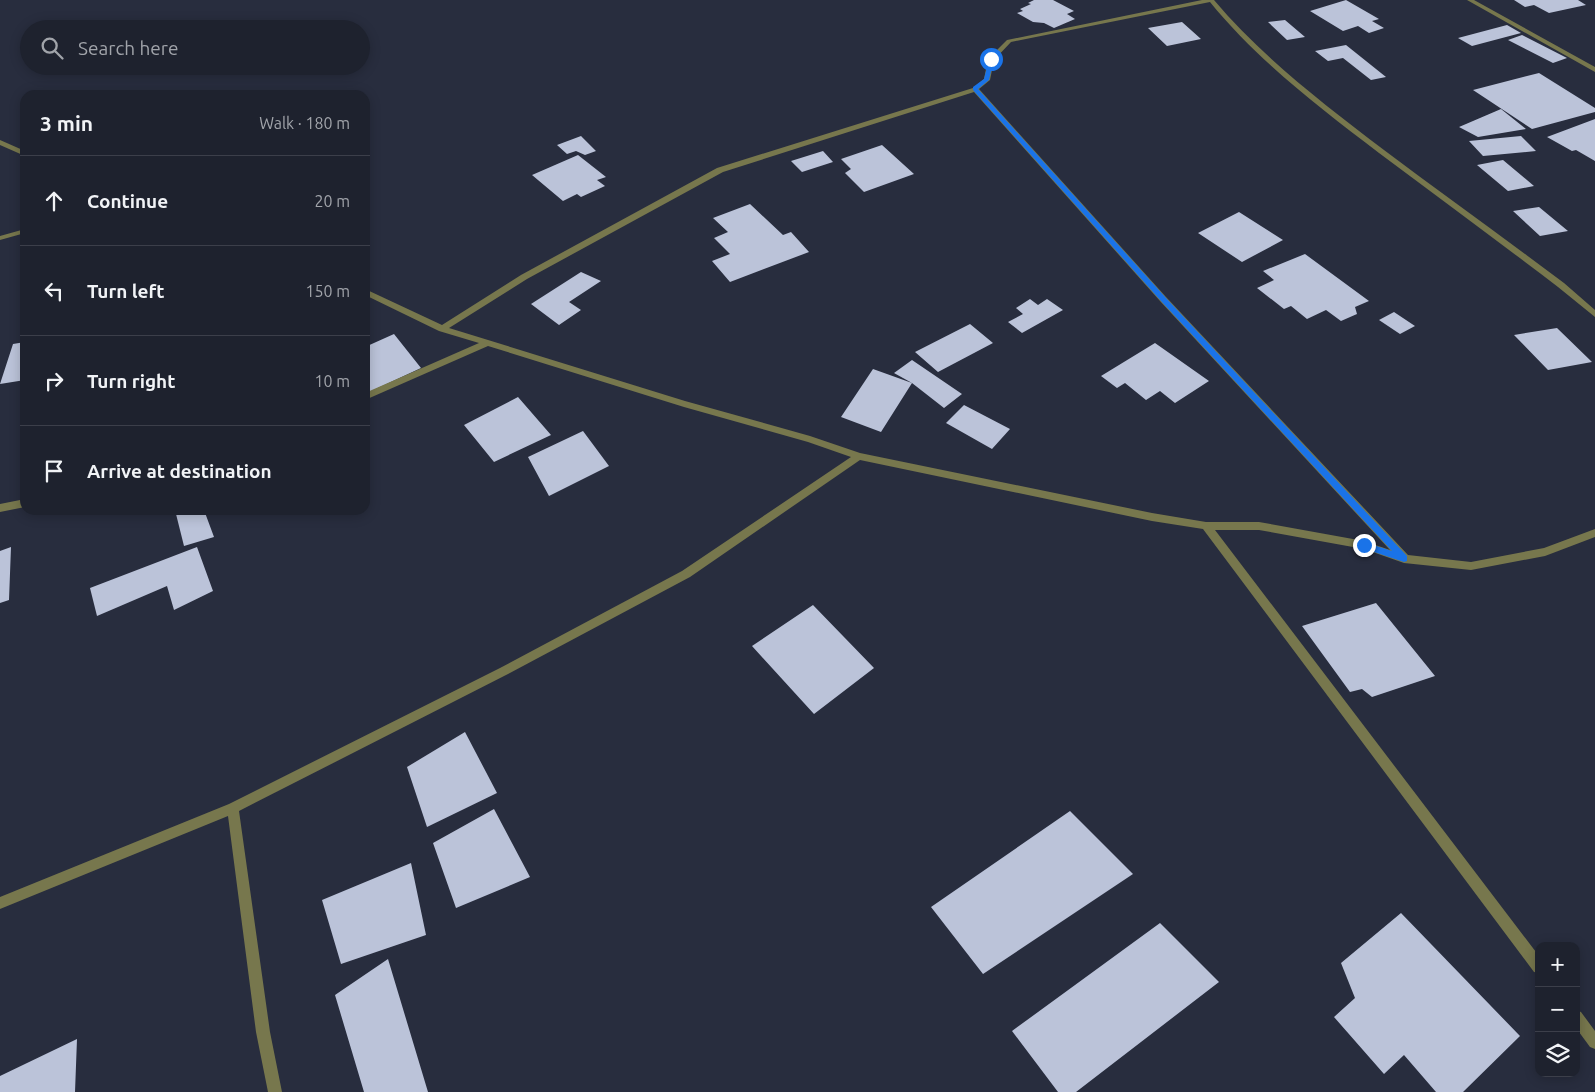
<!DOCTYPE html>
<html lang="en">
<head>
<meta charset="utf-8">
<style>
  body { margin:0; font-family:Ubuntu,sans-serif; background:#2b2f3a; color:#f1f3f6 }
  .controls { position:absolute; right:15px; bottom:15px; display:grid; overflow:hidden; border-radius:10px; box-shadow:0 2px 12px #0003 }
  .controls button { width:45px; height:45px; display:grid; place-items:center; padding:0; border:0; border-bottom:1px solid #3c3f4a; background:#1e222e; color:#f1f3f6; font:25px sans-serif }
  .stop { position:absolute; width:15px; height:15px; margin:-11px; border:4px solid #1a73e8; border-radius:50%; background:#fff }
  .stop.end { background:#1a73e8; border-color:#fff; box-shadow:0 1px 5px #0008 }
  .list { margin:0; padding:0; list-style:none }
  h2 { display:flex; justify-content:space-between; align-items:center; height:65px; margin:0; padding:0 20px; font-size:21px }
  h2 small { font-size:16px; font-weight:400; color:#a1a4aa }
  .list li { display:grid; grid-template-columns:32px 1fr auto; gap:15px; align-items:center; box-sizing:border-box; height:90px; padding:0 20px; border-top:1px solid #3c3f4a }
  .list b { display:block; font-size:19px; white-space:nowrap }
  .list em { font-size:16px; font-style:normal; color:#a1a4aa }
  .icon { flex:none; width:28px; height:28px; fill:none; stroke:currentColor; stroke-width:2; stroke-linecap:round; stroke-linejoin:round }
  .map { position:relative; flex:none; width:1595px; height:1092px; overflow:hidden }
  .search { position:absolute; background:#1e222e; box-shadow:0 2px 12px #0003; left:20px; top:20px; width:350px; height:55px; display:flex; align-items:center; gap:12px; box-sizing:border-box; padding:0 18px; border-radius:28px; color:#a1a4aa; font-size:19px }
  .panel { position:absolute; background:#1e222e; box-shadow:0 2px 12px #0003; left:20px; top:90px; width:350px; height:425px; border-radius:15px }
  .map>svg:first-child { display:block }
  .building { fill:#bbc3d9 }
  .lines { fill:none; stroke-linecap:round; stroke-linejoin:round }
  .minor { fill:#77774d; fill-rule:evenodd }
  .route { fill:#1a73e8 }
</style>
</head>
<body>
<div class="map">
<svg width="1595" height="1092" viewBox="0 0 1595 1092">
  <rect width="100%" height="100%" fill="#282d3e"/>
  <path class="building" d="M1034 0H1053L1074 11 1067 14 1075 19 1054 28 1044 23 1033 22 1017 13 1023 11 1020 9 1031 4 1028 3Z
    M1346 0 1379 19 1372 21 1384 28 1369 33 1358 26 1343 31 1310 11Z
    M1514 0H1578L1586 5 1549 13 1534 5 1525 7Z
    M1285 20 1305 37 1287 40 1268 22Z
    M1182 22 1201 39 1167 46 1148 28Z
    M1507 25 1521 33 1472 46 1458 38Z
    M1522 35 1567 58 1553 63 1508 40Z
    M1346 45 1386 77 1371 80 1343 58 1328 61 1315 51Z
    M1539 73 1595 108V112L1532 129 1473 90Z
    M1501 109 1526 129 1478 137 1459 127Z
    M1595 119V161L1576 150 1572 151 1547 137Z
    M581 136 596 151 585 155 576 151 567 154 557 145Z
    M1521 136 1536 151 1483 156 1469 141Z
    M882 145 914 174 864 192 845 173 851 169 841 159Z
    M823 151 833 162 802 172 791 161Z
    M578 155 606 177 597 180 605 186 581 197 577 194 563 201 532 175Z
    M1503 160 1534 186 1508 191 1477 165Z
    M750 204 783 235 791 232 809 252 730 282 712 261 730 254 714 238 728 232 713 218Z
    M1539 207 1568 231 1540 236 1513 211Z
    M1239 212 1283 240 1242 262 1198 233Z
    M1305 254 1369 301 1355 307 1357 314 1341 321 1326 310 1307 319 1291 306 1284 309 1257 288 1274 280 1263 271Z
    M581 272 601 281 569 302 581 310 559 325 531 304Z
    M1030 299 1038 305 1047 299 1063 310 1022 333 1008 322 1023 314 1016 308Z
    M1394 312 1415 326 1400 334 1379 320Z
    M970 324 993 343 938 372 915 352Z
    M1557 328 1592 362 1548 370 1514 335Z
    M394 334 421 368 365 394V347Z
    M25 342V380L0 384 13 344Z
    M1155 343 1209 381 1175 403 1160 391 1146 400 1125 383 1117 388 1101 376Z
    M912 360 962 394 944 408 912 383 894 373Z
    M873 369 912 383 881 432 841 417Z
    M518 397 551 435 494 462 464 425Z
    M964 405 1010 429 992 449 946 423Z
    M583 431 609 466 549 496 528 457Z
    M175 510H204L214 537 184 546Z
    M11 547 9 600 0 603V551Z
    M197 547 213 591 174 610 167 586 97 616 90 588Z
    M1376 603 1435 676 1372 697 1362 689 1350 692 1302 626Z
    M813 605 874 668 814 714 752 646Z
    M465 732 497 793 427 827 407 767Z
    M494 809 530 877 456 908 433 843Z
    M1070 811 1133 874 983 974 931 907Z
    M411 863 426 935 341 964 322 900Z
    M1401 913 1520 1036 1463 1092H1436L1404 1055 1384 1074 1334 1017 1355 998 1341 963Z
    M1160 923 1219 982 1076 1092H1058L1012 1031Z
    M388 959 428 1092H364L335 995Z
    M77 1039 75 1092H0V1076Z"/>
  <g class="lines">
    <path class="minor" d="M1202 0H1214C1263 58 1324 104 1384 150 1444 195 1504 238 1564 283L1595 310V317L1558 287C1499 242 1439 198 1379 153 1319 107 1258 61 1210 2L1011 42 994 60 990 80 979 89 1166 297 1408 555 1471 562 1544 548 1595 529V537L1545 556 1471 570 1404 563 1364 549 1259 530H1215L1539 956V973L1534 972 1203 529 1152 521 860 460 690 577 508 674 239 811 270 1032 282 1092H268L256 1032 228 816 0 909V897L229 804 500 668 682 571 851 457 808 442 684 407 488 346 365 400V393L479 343 439 331 365 295V289L442 325 521 275 717 168 973 88 984 79 988 59 1007 40ZM974 92 1160 301 1390 550 1364 541 1259 522H1206L1152 513 860 453 810 436 685 401 449 328 527 279 723 172Z
      M1467 0H1474L1595 67V72Z
      M0 140 25 151V156L0 145Z
      M25 229V233L0 240V236Z
      M25 499V507L0 512V504Z
      M1576 1010 1581 1012 1595 1031V1049L1590 1047 1576 1028Z"/>
  </g>
  <path class="route" d="M991 58 994 59 989 80 978 89 1166 298 1407 556V561L1404 562 1362 548V543L1364 542 1392 551 1161 301 973 90V87L984 79 989 59Z"/>
</svg>
<div class="controls">
<button>+</button>
<button>−</button>
<button><svg class="icon" aria-label="layers" viewBox="0 0 24 24"><path d="M12 4l9 5-9 5-9-5zM3 14l9 5 9-5"/></svg></button>
</div>
<div class="stop" style="left:991px;top:59px"></div>
<div class="stop end" style="left:1364px;top:545px"></div>
<div class="search"><svg class="icon" aria-label="search" viewBox="0 0 24 24"><circle cx="10" cy="10" r="6"/><path d="M15 15l6 6"/></svg>Search here</div>
<section class="panel">
<h2>3 min<small>Walk · 180 m</small></h2>
<ul class="list">
<li><svg class="icon" aria-label="ahead" viewBox="0 0 24 24"><path d="M12 20V5M6 11l6-6 6 6"/></svg><div><b>Continue</b></div><em>20 m</em></li>
<li><svg class="icon" aria-label="left" viewBox="0 0 24 24"><path d="M17 20v-9H6M10 6l-5 5 5 5"/></svg><div><b>Turn left</b></div><em>150 m</em></li>
<li><svg class="icon" aria-label="right" viewBox="0 0 24 24"><path d="M7 20v-9h11M14 6l5 5-5 5"/></svg><div><b>Turn right</b></div><em>10 m</em></li>
<li><svg class="icon" aria-label="arrive" viewBox="0 0 24 24"><path d="M6 21V4h12l-3 4 3 4H6"/></svg><div><b>Arrive at destination</b></div></li>
</ul>
</section>
</div>
</body>
</html>
